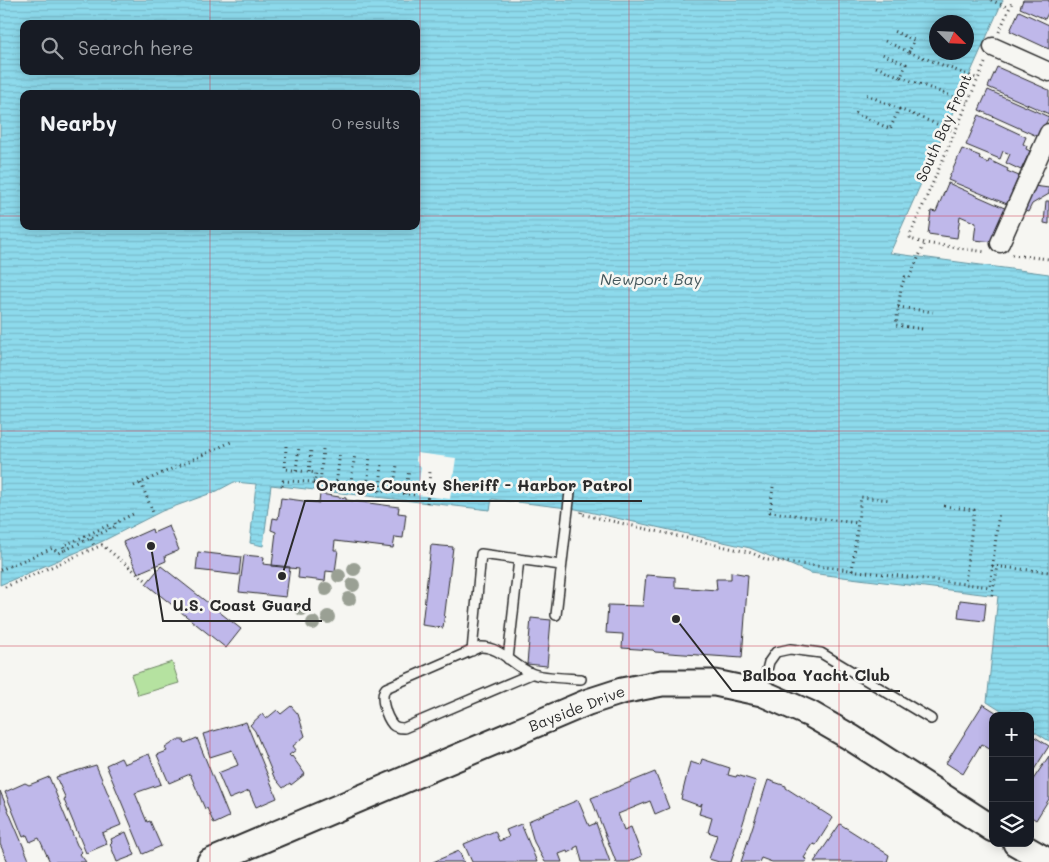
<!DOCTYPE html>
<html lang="en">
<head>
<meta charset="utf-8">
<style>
  body { margin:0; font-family:Mali,sans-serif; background:#242831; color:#f1f3f6 }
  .controls { position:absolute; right:15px; bottom:15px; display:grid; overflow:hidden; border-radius:10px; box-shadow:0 2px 12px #0003 }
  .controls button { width:45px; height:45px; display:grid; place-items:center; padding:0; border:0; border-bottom:1px solid #363941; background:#171b24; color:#f1f3f6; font:25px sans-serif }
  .compass { position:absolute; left:929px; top:15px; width:45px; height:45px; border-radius:50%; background:#171b24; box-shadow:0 2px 12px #0003; rotate:114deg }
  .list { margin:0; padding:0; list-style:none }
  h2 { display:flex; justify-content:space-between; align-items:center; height:65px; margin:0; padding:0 20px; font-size:21px }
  h2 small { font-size:16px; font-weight:400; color:#9ea1a6 }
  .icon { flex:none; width:28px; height:28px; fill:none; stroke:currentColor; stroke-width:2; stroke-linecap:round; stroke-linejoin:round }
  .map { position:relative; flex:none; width:1049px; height:862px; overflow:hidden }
  .search { position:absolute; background:#171b24; box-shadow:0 2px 12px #0003; left:20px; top:20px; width:400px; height:55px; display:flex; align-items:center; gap:12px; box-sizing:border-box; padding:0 18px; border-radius:10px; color:#9ea1a6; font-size:19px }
  .panel { position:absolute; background:#171b24; box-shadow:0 2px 12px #0003; left:20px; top:90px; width:400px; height:140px; border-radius:10px }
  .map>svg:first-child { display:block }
  .grass { fill:#b5e2a0; stroke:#708666 }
  .water { fill:url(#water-rules); stroke:#66949f; fill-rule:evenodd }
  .pier { fill:#f6f6f2 }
  .building { fill:#bfb8ea; stroke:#2b2b2b }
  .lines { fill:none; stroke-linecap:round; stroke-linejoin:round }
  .lane-casing { stroke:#2b2b2b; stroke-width:12 }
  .street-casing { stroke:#2b2b2b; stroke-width:21 }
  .secondary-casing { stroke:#2b2b2b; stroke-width:29 }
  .path { stroke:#2b2b2b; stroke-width:3; stroke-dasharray:1 4; stroke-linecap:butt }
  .lane { stroke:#f6f6f2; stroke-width:9 }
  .street { stroke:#f6f6f2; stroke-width:18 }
  .secondary { stroke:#f6f6f2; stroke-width:25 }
  .tree { fill:#9aa094 }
  .grid { fill:none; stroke:#d1495b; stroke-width:1; stroke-opacity:0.55 }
  .labels { text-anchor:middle; stroke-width:5; stroke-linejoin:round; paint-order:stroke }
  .street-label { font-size:15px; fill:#2b2b2b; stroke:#f6f6f2 }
  .water-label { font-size:16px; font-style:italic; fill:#44575b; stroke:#f6f6f2 }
  .leader { fill:none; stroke:#2b2b2b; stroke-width:2 }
  .callout-dot { fill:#2b2b2b; stroke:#f6f6f2; stroke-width:2 }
  .callout-label { font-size:16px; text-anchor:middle; font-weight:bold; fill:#2b2b2b; stroke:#f6f6f2; stroke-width:5; stroke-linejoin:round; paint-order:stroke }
</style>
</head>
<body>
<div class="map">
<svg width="1049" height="862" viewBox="0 0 1049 862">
  <defs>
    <pattern id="water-rules" width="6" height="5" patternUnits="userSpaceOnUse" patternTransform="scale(1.25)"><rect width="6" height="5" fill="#8ddaec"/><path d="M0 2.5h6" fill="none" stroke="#7abbcb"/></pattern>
  </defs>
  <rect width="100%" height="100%" fill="#f6f6f2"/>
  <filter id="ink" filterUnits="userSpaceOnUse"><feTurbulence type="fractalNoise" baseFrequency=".02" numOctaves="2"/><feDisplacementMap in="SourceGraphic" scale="10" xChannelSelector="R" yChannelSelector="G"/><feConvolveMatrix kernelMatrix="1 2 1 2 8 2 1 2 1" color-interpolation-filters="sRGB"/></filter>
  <g filter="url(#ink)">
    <path class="grass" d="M172 662 179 683 138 695 131 675Z"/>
    <path class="water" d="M0 0H1003L890 253 1049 274V741L1030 729V716H1009L987 702 998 596 810 573 750 548 576 509 492 499 490 510 271 485 263 546 250 543 256 484 234 482 217 491 162 511 101 542 0 585ZM936 22H966V52H936ZM24 24H416V71H24ZM24 94H416V226H24Z"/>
    <path class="pier" d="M417 453 456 458 450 499 417 495 421 467 416 461Z"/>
    <path class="building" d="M1023 0H1049V14L1048 13 1045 19 1020 8Z
      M1019 11 1049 25V49L1010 31Z
      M997 67 1049 90V114L988 87Z
      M988 90 1049 117 1039 137 979 110Z
      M979 115 1026 137 1023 144 1027 146 1026 149 1030 151 1021 170 1006 163 1010 154 1003 151 1000 159 966 145Z
      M962 149 980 156 979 159 988 163 989 160 1008 169 1007 171 1019 176 1007 204 948 180Z
      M948 183 1009 210 995 242 974 240 976 223 960 216 957 238 928 234 931 211 936 212Z
      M1034 186 1049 188V194L1032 204 1028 212 1023 210Z
      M1046 201H1049V224L1044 223Z
      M320 494 346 498V500L399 507 398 513 406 514 403 538 395 537 393 548 335 541 334 550H338L335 572 326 571 325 581 298 578 299 569 272 566 276 532 271 530 273 518 278 519 281 498 319 503Z
      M169 526 179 550 165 556 166 561 138 573 123 542 152 529 153 533Z
      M431 545 453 547 443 628 422 625Z
      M198 552 241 557 239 575 196 570Z
      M244 555 264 557 263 564 290 567 286 597 239 592Z
      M161 566 241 629 226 648 146 584Z
      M731 572 748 575 742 658 655 652 653 650 622 648 623 634 606 633 608 605 643 606 646 575 675 577V587L717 590 716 579H731Z
      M960 600 986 603 984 621 958 618Z
      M531 618 551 620 547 666 527 664Z
      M983 704 1002 716H993V751L981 744 963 774 946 763Z
      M291 706 298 714 305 736 293 746 296 750 289 755 291 757 292 756 305 774 291 785 290 783 283 788 274 777 255 731 250 725 262 714 266 719 277 710 281 714Z
      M246 722 277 798 256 807 249 791 229 799 218 773 238 765 232 750 210 757 203 734Z
      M1030 734 1049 746 1030 776Z
      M197 738 229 817 214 824 207 808 205 809 190 774 169 783 157 755 167 751 165 748 177 740H184L185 743Z
      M149 754 161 784 135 793 147 822 150 821 161 846 143 854 106 765 121 758 124 764Z
      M1049 756V799L1036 820 1030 816V784Z
      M702 759 730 768 728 775 736 777 737 775 756 781 731 862H719L709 859 717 835 708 832 712 818 699 814 702 803 700 806 681 799 690 762 700 765Z
      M96 765 121 825 102 833 107 844 86 853 64 800 66 799 56 777Z
      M655 772 669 808 655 814 650 801 618 814 624 830 631 827 642 856 629 862H616L591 798Z
      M49 777 77 845 82 852 80 854 86 862H50L39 838 30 842 27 835 23 837 5 792 25 783 29 785Z
      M768 780 786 786V788L833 818 816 845 813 844 804 858 807 859 806 862H772L761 858 759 862H741Z
      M0 791 30 862H8L0 844Z
      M578 800 589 826 596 823 610 862H582L578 846 574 848V850L568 853 567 851 559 854 562 862H545L534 842 528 821Z
      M521 824 537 862H472L464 844 495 831 499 841 509 837 506 830Z
      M840 824 889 855 887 862H814Z
      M126 832 135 855 117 862 110 844 112 842 111 839Z
      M459 851 464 862H433Z"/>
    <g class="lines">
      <g class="lane-casing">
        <path id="lane" d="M556 615 570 492
          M472 651 481 554 561 565
          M508 659 519 559
          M531 674 404 728C400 728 396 728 393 725 386 717 379 696 386 688L480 647C500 646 513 666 531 673 541 678 568 678 581 679
          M762 690 769 662 776 652 790 649 821 653 931 719"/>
      </g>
      <g class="street-casing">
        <path id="street" d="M993 47 1049 72
          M1000 243 1049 133"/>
      </g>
      <g class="secondary-casing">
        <path id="secondary" d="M1016 843 1049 862
          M210 862 588 702 622 691 662 683H715L762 693 810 714 850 737 993 829"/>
      </g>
      <path class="path" d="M991 0 1009 8
        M999 32 1013 0
        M885 41 909 52 914 40 891 30
        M909 52 978 79
        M985 63 911 233 910 239 925 243 986 252
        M876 67 901 77 906 64 882 54
        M901 77 967 102
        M899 109 954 131
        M855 113 890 129 899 109 863 93
        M1012 255 1049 259
        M898 307 933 312
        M922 329 896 325 901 288 905 277 909 278 925 243
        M286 446 285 469 316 473 314 484 417 495
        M296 470 299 447
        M309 472 311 449
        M141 483 154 515
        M320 485 323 449
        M134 486 231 442
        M282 486 283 481 314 482
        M336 486 340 452
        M773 487 770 512 858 523
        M350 488 355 454
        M367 490 370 455
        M380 491 382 463
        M393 492 397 465
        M405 494 409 470
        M427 503 430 472
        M944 506 974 510 965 584
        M582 512 581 514 752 553 767 560 990 587 999 512
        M91 539 95 548
        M65 550 110 529
        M992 566 1049 572
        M0 570 53 548 58 553 65 550 63 546 109 525 110 529 116 526 115 523 133 514
        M852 571 861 497 891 500
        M5 587 102 545 148 582
        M992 595 998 566"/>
      <use href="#lane" class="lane"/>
      <use href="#street" class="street"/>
      <use href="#secondary" class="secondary"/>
    </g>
    <g class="tree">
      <circle cx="354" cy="569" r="7"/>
      <circle cx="339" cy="576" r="7"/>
      <circle cx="353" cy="585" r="7"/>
      <circle cx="326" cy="589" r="7"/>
      <circle cx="349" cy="599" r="7"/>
      <circle cx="302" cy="609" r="7"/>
      <circle cx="328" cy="617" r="7"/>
      <circle cx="313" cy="623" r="7"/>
    </g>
  </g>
  <path class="grid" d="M210 0V24M420 0V862M629 0V862M839 0V862M210 71V94M0 216H24M416 216H1049M210 226V862M0 431H1049M0 646H1049"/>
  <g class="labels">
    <g class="street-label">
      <text transform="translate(944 128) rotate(-66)" y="5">South Bay Front</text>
      <text transform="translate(577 709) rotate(-21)" y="5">Bayside Drive</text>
    </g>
    <g class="water-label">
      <text x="651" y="285">Newport Bay</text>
    </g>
  </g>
  <path class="leader" d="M282 576L305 501H642M151 546L163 621H322M676 619L732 691H900"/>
  <g class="callout-dot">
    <circle cx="282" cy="576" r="5"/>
    <circle cx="151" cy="546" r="5"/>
    <circle cx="676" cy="619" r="5"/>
  </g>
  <g class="callout-label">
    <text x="474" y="491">Orange County Sheriff - Harbor Patrol</text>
    <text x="242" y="611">U.S. Coast Guard</text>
    <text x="816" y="681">Balboa Yacht Club</text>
  </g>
</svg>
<div class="controls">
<button>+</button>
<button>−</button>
<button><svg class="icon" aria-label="layers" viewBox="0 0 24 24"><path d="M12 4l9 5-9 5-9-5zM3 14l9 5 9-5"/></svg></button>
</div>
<svg class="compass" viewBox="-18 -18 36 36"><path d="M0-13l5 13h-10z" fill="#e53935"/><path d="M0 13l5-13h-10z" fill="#9ea1a6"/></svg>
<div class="search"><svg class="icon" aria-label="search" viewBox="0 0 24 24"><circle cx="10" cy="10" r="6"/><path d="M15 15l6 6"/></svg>Search here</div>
<section class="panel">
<h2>Nearby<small>0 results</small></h2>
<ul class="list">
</ul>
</section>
</div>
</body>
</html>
